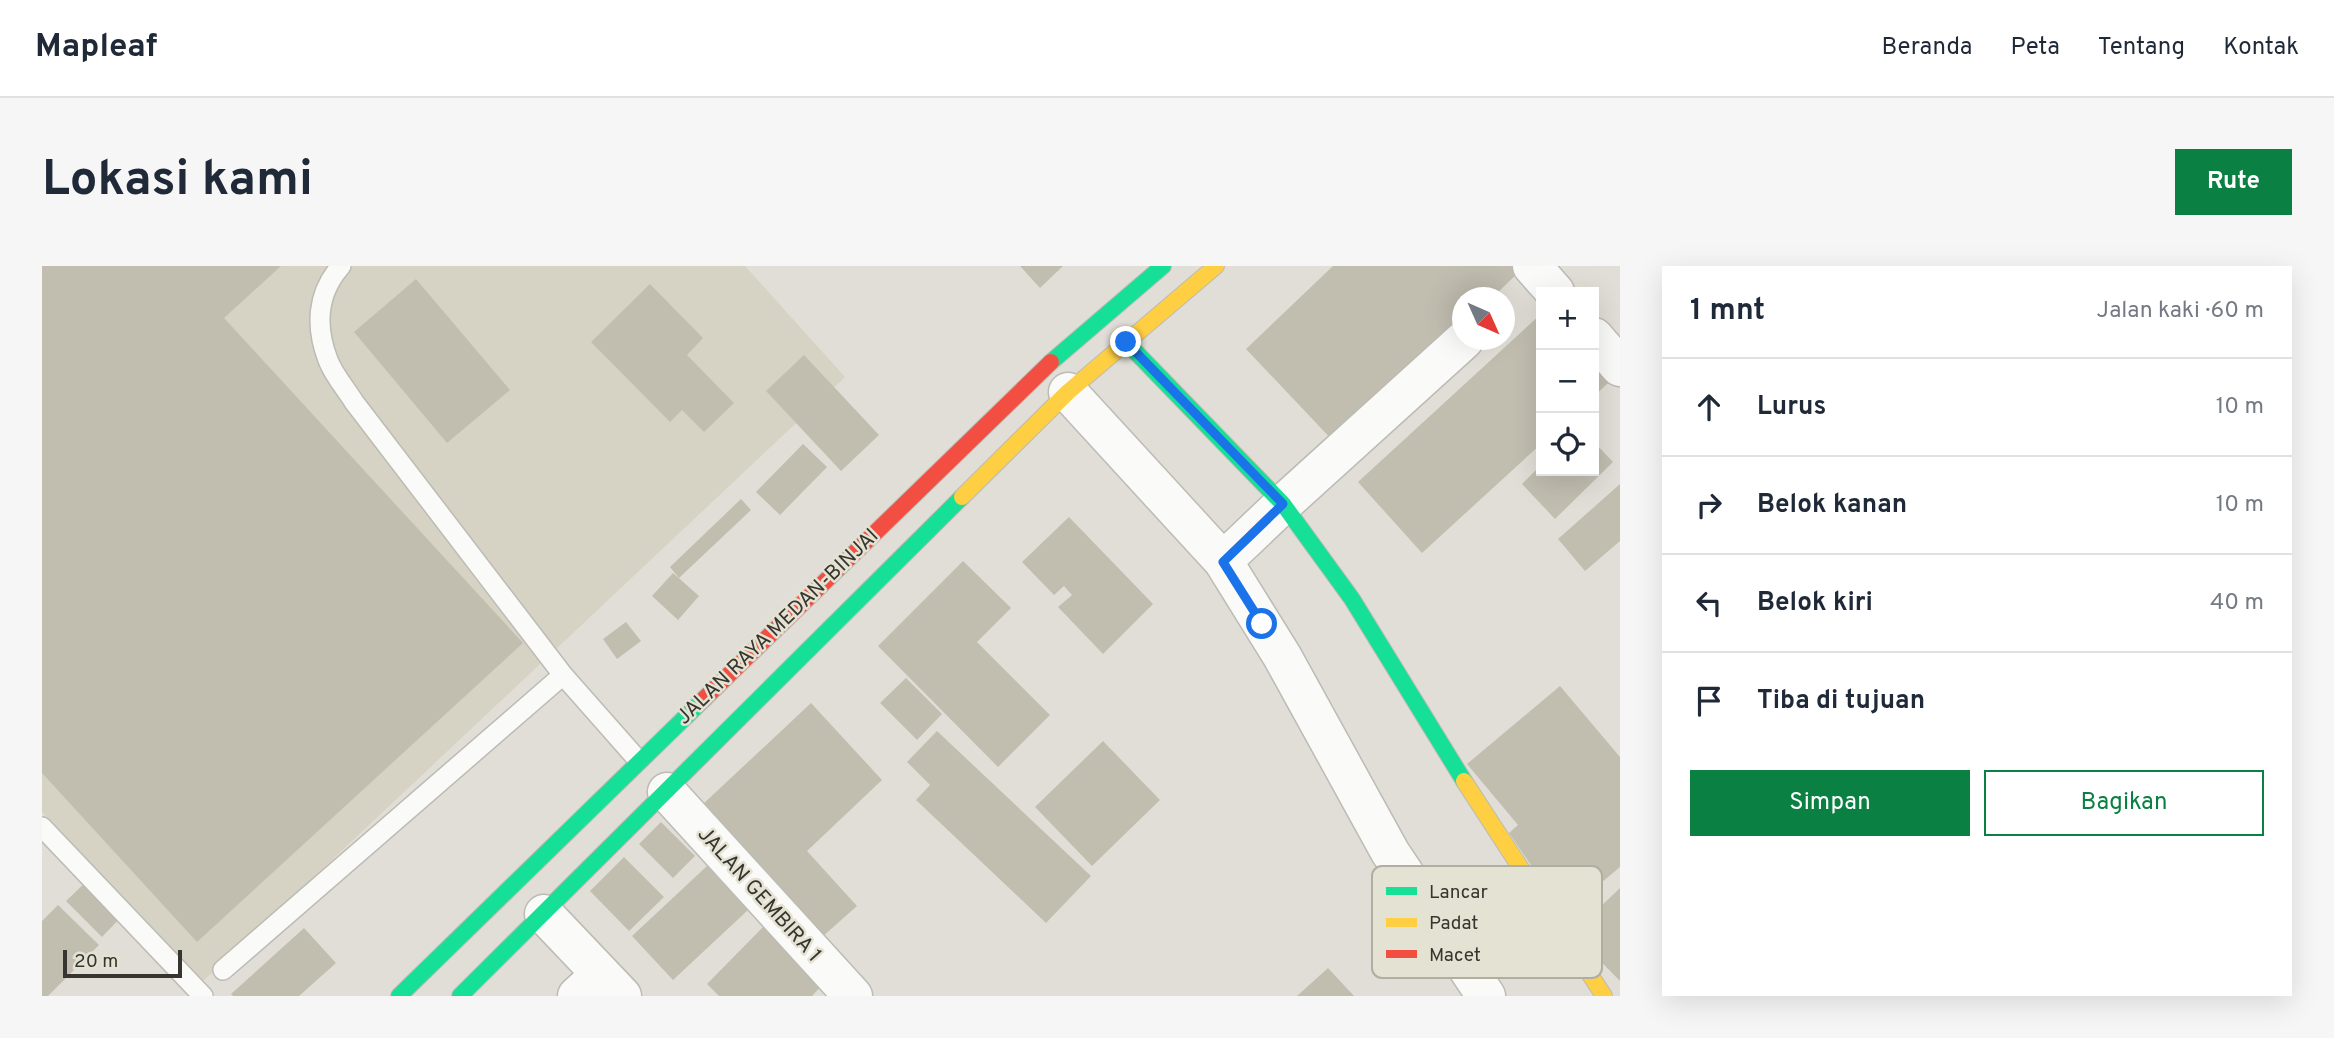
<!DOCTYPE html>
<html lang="id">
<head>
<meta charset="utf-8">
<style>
  body { margin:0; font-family:Overpass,sans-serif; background:#f6f6f7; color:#1f2937 }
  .controls { position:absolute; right:21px; top:21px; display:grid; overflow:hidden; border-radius:0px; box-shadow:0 7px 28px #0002 }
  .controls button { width:63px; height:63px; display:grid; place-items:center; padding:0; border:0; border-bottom:2px solid #e0e1e3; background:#fff; color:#1f2937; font:35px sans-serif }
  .compass { position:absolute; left:1410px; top:21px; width:63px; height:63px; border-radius:50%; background:#fff; box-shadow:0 7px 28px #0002; rotate:135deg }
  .scale { position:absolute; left:21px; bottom:18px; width:119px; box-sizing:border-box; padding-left:7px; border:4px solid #36352f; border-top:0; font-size:19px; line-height:24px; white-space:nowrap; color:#36352f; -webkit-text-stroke:5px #e4e2d2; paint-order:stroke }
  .stop { position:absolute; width:21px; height:21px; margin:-16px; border:5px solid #1a73e8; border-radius:50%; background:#fff }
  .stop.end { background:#1a73e8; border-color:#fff; box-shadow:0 2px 7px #0008 }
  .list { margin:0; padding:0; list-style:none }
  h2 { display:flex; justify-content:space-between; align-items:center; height:91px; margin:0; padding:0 28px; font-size:30px }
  h2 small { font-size:23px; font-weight:400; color:#747a83 }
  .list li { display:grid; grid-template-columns:46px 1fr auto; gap:21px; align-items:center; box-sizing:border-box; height:98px; padding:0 28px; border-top:2px solid #e0e1e3 }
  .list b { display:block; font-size:26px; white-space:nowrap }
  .list em { font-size:23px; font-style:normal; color:#747a83 }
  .actions { display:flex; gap:14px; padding:21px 28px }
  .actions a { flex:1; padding:16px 0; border:2px solid #0b8043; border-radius:0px; text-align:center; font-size:24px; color:#0b8043 }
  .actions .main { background:#0b8043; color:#fff }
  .icon { flex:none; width:38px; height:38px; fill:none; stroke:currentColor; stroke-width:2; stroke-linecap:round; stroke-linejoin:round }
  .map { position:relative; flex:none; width:1578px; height:730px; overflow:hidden; border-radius:0px }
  header { display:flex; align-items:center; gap:42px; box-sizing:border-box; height:98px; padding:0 35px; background:#fff; border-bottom:2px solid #e0e1e3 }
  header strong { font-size:33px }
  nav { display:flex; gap:38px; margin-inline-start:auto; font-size:24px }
  .intro { display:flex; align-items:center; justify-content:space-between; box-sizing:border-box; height:168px; padding:0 42px }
  h1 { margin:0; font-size:49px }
  .button { padding:18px 32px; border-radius:0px; background:#0b8043; color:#fff; font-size:24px; font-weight:700 }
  main { display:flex; gap:42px; padding:0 42px }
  aside { flex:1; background:#fff; border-radius:0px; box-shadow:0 7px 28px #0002 }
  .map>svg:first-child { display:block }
  .built { fill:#d6d3c4 }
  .building { fill:#c1beb0 }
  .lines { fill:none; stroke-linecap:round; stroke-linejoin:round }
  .lane-casing { stroke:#bcbbb4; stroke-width:22 }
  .street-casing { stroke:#bcbbb4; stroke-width:41 }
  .fast-casing { stroke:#bcbbb4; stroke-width:18 }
  .slow-casing { stroke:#bcbbb4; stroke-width:18 }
  .jam-casing { stroke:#bcbbb4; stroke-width:18 }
  .lane { stroke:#fafaf9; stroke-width:19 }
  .street { stroke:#fafaf9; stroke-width:38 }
  .fast { stroke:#16e098; stroke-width:16 }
  .slow { stroke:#ffcf43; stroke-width:16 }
  .jam { stroke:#f24e42; stroke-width:16 }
  .route { stroke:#1a73e8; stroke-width:9 }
  .labels { text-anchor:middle; stroke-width:5; stroke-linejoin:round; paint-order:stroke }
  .street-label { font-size:21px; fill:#36352f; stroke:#e4e2d2 }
  .key { fill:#e4e2d2; stroke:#b0aea1; stroke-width:2 }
  .key-label { font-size:19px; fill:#36352f }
</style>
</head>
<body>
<header>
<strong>Mapleaf</strong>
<nav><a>Beranda</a><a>Peta</a><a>Tentang</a><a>Kontak</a></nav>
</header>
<div class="intro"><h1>Lokasi kami</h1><a class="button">Rute</a></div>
<main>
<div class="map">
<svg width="1578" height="730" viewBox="0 0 1578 730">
  <rect width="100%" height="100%" fill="#e0ded6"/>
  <path class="built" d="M0 0H703L803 111 158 718 0 546Z"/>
  <path class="building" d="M0 0H239L182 52 481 377 155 676 0 507Z
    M978 0H1021L998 22Z
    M1291 0H1483L1450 32H1420V59L1294 178 1204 83Z
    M374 13 468 124 405 177 312 66Z
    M608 18 661 72 645 89 692 137 662 166 640 144 628 156 549 76Z
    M1499 48V178L1380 287 1316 216Z
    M1552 83 1575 109 1552 130Z
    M762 89 837 169 799 205 724 125Z
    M1552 176 1571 196 1513 253 1480 218 1499 199V205H1552Z
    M761 178 785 201 738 249 714 226Z
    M1578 218V275L1543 305 1516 273Z
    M699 233 709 244 637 312 628 301Z
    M1027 251 1111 338 1061 388 1016 341 1030 329 1022 320 1012 329 980 296Z
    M921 295 969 342 935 376 1008 449 956 501 836 380Z
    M631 307 657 330 636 354 610 330Z
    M584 356 599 375 575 393 561 373Z
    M864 412 900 448 875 474 838 437Z
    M1518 420 1578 491V601L1522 648 1467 567 1476 559 1425 498Z
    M769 437 840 514 765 585 815 640 780 671 659 540Z
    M895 465 1049 610 1004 657 874 534 888 519 865 496Z
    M1061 475 1118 534 1050 600 993 541Z
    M619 556 653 590 631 612 597 578Z
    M582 591 622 631 587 665 548 625Z
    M665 600 706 644 631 714 590 670Z
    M46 614 81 649 60 671 24 635Z
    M1578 622V715L1531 667Z
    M16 639 57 679 6 730H0V655Z
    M722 660 781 718 770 730H677L665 718Z
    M262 662 294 697 257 730H191L189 728Z
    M1286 702 1312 730H1255Z"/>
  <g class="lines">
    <g class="lane-casing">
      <path id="lane" d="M299 0C275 27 273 60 286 94 291 108 304 123 312 136L521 409 596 494
        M0 561 161 730
        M181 704 521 409"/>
    </g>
    <g class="street-casing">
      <path id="street" d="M1490 0 1513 26
        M1552 71 1578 101
        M1026 126 1181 295 1240 390 1348 586 1444 730
        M1181 295 1241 238 1422 74
        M625 526 811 730
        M502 648 580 730
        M535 730 558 709"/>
    </g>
    <g class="fast-casing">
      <path id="fast" d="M1084 76 1241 238 1310 333 1422 515
        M1009 96 1121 0
        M357 730 663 432
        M418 730 920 231"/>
    </g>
    <g class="slow-casing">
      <path id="slow" d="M920 231 1026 126 1174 0
        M1422 515 1562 730"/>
    </g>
    <g class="jam-casing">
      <path id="jam" d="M663 432 1009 96"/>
    </g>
    <use href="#lane" class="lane"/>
    <use href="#street" class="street"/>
    <use href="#fast" class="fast"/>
    <use href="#slow" class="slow"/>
    <use href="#jam" class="jam"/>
  </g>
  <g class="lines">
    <path class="route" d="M1084 76 1241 238 1181 296 1220 358"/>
  </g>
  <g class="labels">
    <g class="street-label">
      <text transform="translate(735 360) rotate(-44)" y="7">JALAN RAYA MEDAN-BINJAI</text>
      <text transform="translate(718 628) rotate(48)" y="7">JALAN GEMBIRA 1</text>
    </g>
  </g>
  <rect x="1330" y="600" width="230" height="112" rx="10" class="key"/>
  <rect x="1344" y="621" width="31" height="8" fill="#16e098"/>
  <rect x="1344" y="652" width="31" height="9" fill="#ffcf43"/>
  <rect x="1344" y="684" width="31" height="8" fill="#f24e42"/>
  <g class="key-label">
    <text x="1387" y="632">Lancar</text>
    <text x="1387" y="663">Padat</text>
    <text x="1387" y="695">Macet</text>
  </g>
</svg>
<div class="controls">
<button>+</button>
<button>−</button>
<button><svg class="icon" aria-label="locate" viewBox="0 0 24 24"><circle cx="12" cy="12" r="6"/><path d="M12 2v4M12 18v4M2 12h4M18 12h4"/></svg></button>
</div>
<svg class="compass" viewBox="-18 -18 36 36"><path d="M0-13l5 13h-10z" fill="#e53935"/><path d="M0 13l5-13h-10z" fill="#747a83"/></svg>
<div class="scale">20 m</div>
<div class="stop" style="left:1220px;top:358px"></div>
<div class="stop end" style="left:1084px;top:76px"></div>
</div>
<aside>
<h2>1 mnt<small>Jalan kaki · 60 m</small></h2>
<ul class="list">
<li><svg class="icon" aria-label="ahead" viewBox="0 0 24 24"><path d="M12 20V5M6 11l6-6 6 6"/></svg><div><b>Lurus</b></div><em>10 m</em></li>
<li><svg class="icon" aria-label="right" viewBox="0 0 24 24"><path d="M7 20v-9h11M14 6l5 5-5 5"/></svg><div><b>Belok kanan</b></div><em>10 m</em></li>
<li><svg class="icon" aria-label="left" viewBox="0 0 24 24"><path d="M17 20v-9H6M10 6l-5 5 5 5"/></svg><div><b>Belok kiri</b></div><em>40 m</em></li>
<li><svg class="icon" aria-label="arrive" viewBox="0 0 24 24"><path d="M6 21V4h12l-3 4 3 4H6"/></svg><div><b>Tiba di tujuan</b></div></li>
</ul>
<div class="actions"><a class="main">Simpan</a><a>Bagikan</a></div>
</aside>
</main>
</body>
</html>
